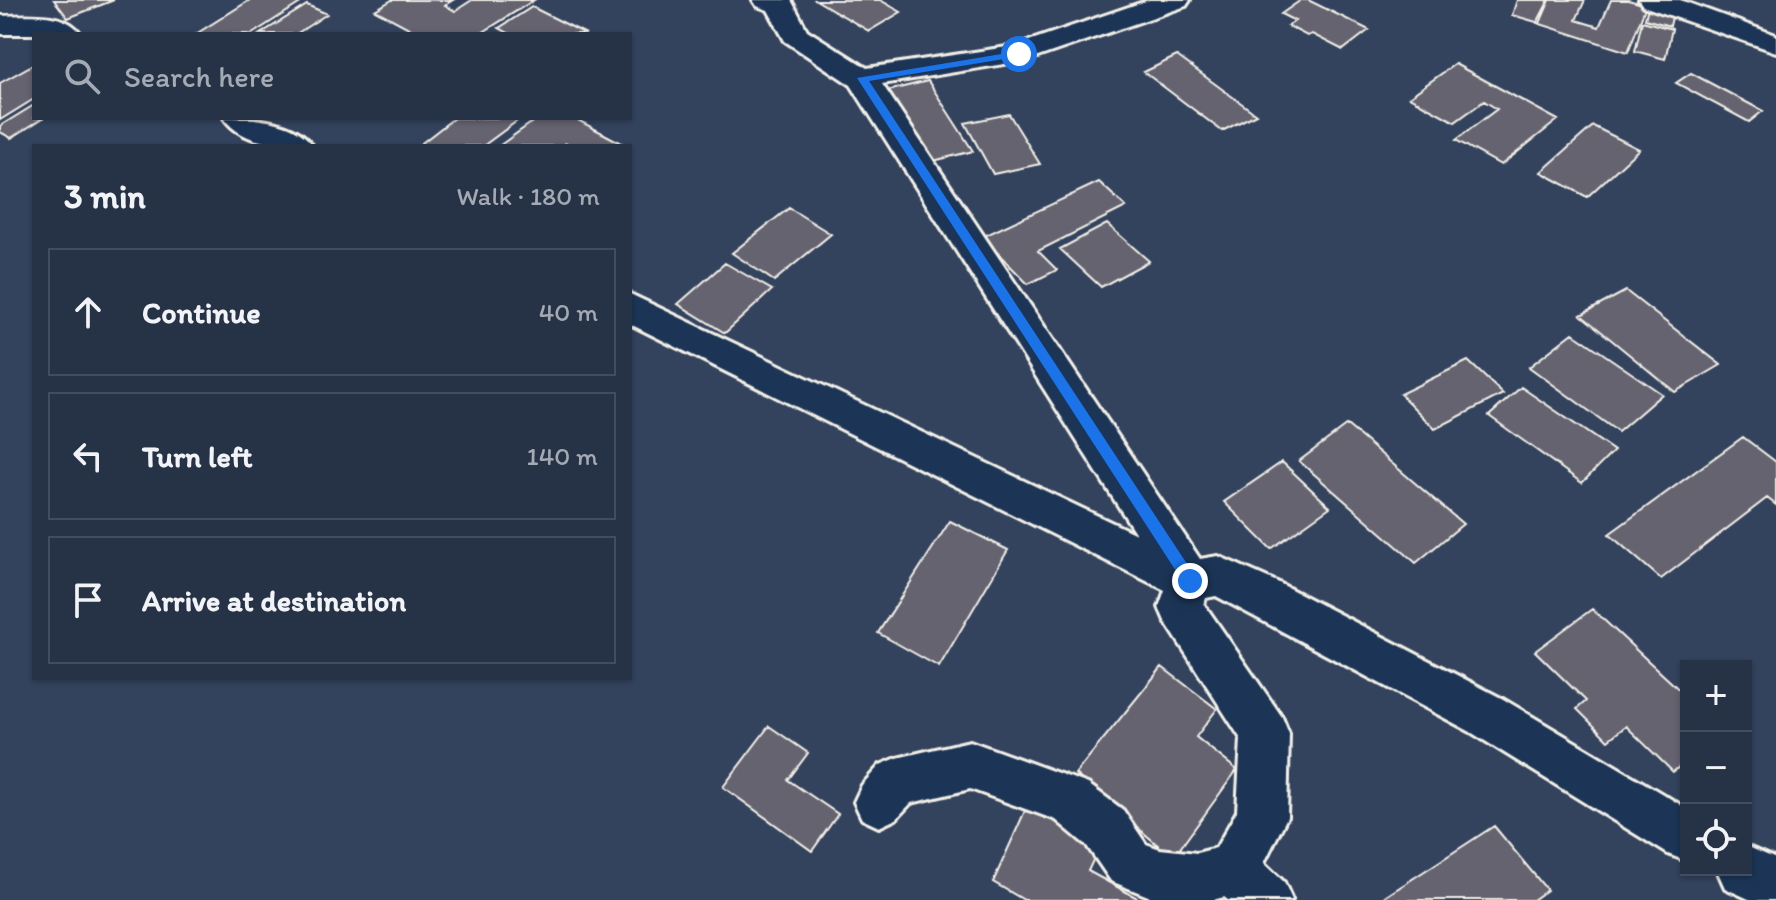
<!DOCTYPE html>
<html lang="en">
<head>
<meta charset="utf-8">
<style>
  body { margin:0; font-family:Itim,sans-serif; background:#323e51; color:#f1f3f6 }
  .controls { position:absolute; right:24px; bottom:24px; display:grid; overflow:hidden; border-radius:0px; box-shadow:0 2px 6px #0004 }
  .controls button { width:72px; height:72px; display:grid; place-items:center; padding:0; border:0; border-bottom:2px solid #424d5f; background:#263246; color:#f1f3f6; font:40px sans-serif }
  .stop { position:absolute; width:24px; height:24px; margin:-18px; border:6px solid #1a73e8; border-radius:50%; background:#fff }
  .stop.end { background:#1a73e8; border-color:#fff; box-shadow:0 2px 8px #0008 }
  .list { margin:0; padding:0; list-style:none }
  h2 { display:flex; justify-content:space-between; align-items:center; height:104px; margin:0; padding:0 32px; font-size:34px }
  h2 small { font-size:26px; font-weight:400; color:#a4aab3 }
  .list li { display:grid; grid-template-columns:52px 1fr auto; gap:24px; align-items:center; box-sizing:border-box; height:128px; margin:0 16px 16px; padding:0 16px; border:2px solid #424d5f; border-radius:0px }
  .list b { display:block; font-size:30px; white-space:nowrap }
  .list em { font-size:26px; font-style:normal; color:#a4aab3 }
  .icon { flex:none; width:44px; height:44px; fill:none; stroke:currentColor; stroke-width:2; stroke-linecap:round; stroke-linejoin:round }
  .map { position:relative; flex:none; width:1776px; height:900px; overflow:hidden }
  .search { position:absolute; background:#263246; box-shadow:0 2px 6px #0004; left:32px; top:32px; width:600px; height:88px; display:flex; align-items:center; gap:20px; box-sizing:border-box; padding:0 28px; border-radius:0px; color:#a4aab3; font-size:30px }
  .panel { position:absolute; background:#263246; box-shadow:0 2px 6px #0004; left:32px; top:144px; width:600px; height:536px; border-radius:0px }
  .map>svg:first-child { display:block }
  .building { fill:#656370; stroke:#f4f1e8; stroke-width:2 }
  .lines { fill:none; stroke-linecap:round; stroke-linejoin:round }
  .street-casing { stroke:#f4f1e8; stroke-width:6 }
  .street { fill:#1d3557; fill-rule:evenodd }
  .route { fill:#1a73e8 }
</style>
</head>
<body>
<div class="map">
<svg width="1776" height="900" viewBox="0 0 1776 900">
  <rect width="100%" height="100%" fill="#33435e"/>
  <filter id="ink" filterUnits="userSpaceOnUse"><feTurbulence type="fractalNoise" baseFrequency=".0125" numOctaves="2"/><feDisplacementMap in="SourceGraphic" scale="16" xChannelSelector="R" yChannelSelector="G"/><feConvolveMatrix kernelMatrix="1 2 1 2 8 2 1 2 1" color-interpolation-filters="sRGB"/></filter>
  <g filter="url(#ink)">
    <path class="building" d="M54 0H114L68 18Z
      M250 0H305L252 34H196Z
      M392 0H453L445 5 455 11 472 0H534L480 34H420L375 10Z
      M816 0H880L901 12 869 31Z
      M1301 0H1308L1369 30 1343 50 1312 34 1307 36 1288 26 1295 21 1281 14Z
      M1517 0H1550L1540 23 1512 15Z
      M1549 0H1585L1576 20 1599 27 1611 0H1628L1646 5 1628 52 1537 23Z
      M307 5 327 14 296 34H260Z
      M532 7 586 34H510L499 28Z
      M1648 7 1673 13 1670 26 1645 19Z
      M1642 21 1672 29 1665 59 1635 51Z
      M1177 56 1256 114 1222 131 1144 72Z
      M34 64V99L0 120V83Z
      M1455 64 1558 120 1501 165 1456 140 1497 109 1484 101 1455 122 1409 97Z
      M1691 73 1763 111 1749 122 1676 83Z
      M928 81 973 151 929 162 887 91Z
      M34 105V118H43L11 138 0 132V126Z
      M1009 114 1040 164 993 174 965 123Z
      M454 118H521L483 146H418Z
      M538 118H574L627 146H570L565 143 561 146H499Z
      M1593 126 1639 149 1587 197 1541 172Z
      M1099 182 1126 207 1038 251 1057 270 1028 284 982 237Z
      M789 208 831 234 774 281 732 253Z
      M1107 224 1149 261 1101 287 1060 249Z
      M725 263 772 290 725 333 678 304Z
      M1626 291 1721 365 1675 392 1581 315Z
      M1573 333 1662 394 1618 432 1529 367Z
      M1468 361 1503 394 1435 429 1400 394Z
      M1521 387 1614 451 1582 483 1489 416Z
      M1347 425 1463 524 1416 563 1299 461Z
      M1743 437 1776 462V505L1767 498 1661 579 1609 534Z
      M1282 462 1330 507 1271 549 1224 502Z
      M950 521 1008 550 939 667 878 633Z
      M1592 609 1686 696V761L1673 772 1626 726 1608 740 1577 709 1586 701 1535 651Z
      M1162 667 1217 709 1196 737 1237 770 1173 858 1075 774Z
      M769 726 808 753 788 780 838 814 812 851 723 787Z
      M1029 802 1102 841 1088 871 1141 900H1024L993 882Z
      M1494 826 1547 890 1533 900H1380Z"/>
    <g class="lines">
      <g class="street-casing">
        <path id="street" d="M753 0H791L807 30 867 68 1014 46 1149 0H1190L1186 6 1029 60 882 84 1200 559 1218 556 1277 582 1503 699 1686 808V861L1668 854 1469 731 1216 596 1206 598 1204 604 1282 717 1289 734 1287 817 1264 863 1284 882 1292 900H1228L1224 897 1213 900H1158L1111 881 1087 846 1056 820 970 789 911 803 896 819 879 827 862 819 854 802 862 785 880 765 897 758 970 741 1088 784 1123 810 1146 844 1160 849 1197 853 1216 848 1237 811 1241 739 1165 621 1159 607 1165 590 630 324V294L1136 534 851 85 785 41 768 10 757 6Z
          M1639 0H1680L1776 35V52L1643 6Z
          M0 16C25 16 65 10 81 34H0Z
          M224 118C252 118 296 119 313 146 285 146 242 145 224 118Z
          M1746 846 1776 859V900H1751L1725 888 1717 870H1746Z"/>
      </g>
      <use href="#street" class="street"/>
    </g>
  </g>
  <path class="route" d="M1019 51 1022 56 869 81 1195 576 1197 581 1190 587 1185 585 857 78Z"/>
</svg>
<div class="controls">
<button>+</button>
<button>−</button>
<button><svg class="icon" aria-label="locate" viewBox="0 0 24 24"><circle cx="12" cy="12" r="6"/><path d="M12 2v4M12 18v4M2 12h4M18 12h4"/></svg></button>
</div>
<div class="stop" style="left:1019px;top:54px"></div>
<div class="stop end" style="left:1190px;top:581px"></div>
<div class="search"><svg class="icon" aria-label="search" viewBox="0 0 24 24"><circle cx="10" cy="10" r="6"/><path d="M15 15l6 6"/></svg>Search here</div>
<section class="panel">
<h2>3 min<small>Walk · 180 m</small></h2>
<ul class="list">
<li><svg class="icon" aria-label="ahead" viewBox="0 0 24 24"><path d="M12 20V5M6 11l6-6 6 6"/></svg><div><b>Continue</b></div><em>40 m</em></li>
<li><svg class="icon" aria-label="left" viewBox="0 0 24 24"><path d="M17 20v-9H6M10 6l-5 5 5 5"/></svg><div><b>Turn left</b></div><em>140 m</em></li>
<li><svg class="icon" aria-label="arrive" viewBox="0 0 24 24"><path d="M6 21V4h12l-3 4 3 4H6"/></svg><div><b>Arrive at destination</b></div></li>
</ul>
</section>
</div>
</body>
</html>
